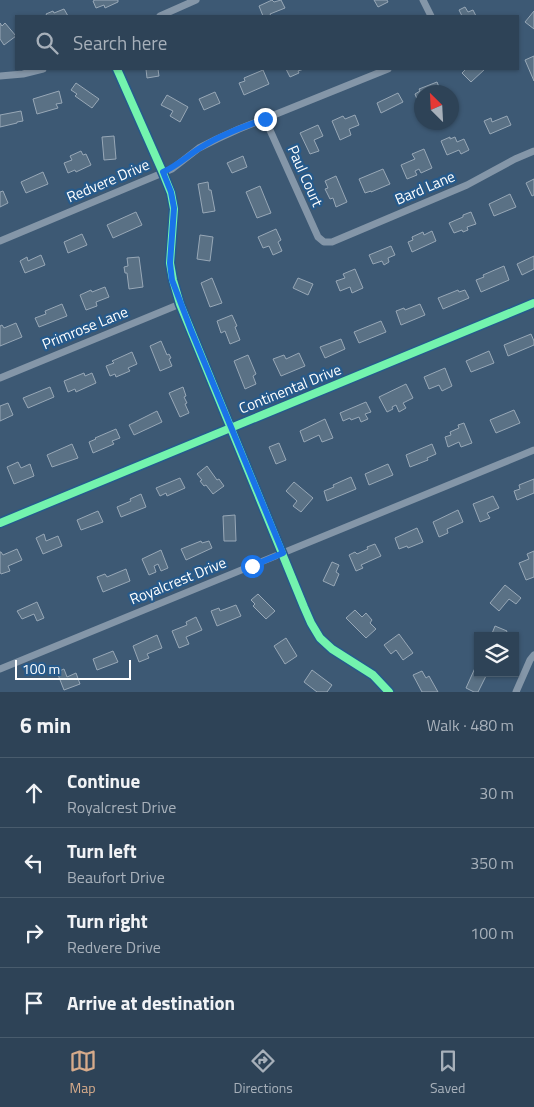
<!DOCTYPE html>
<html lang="en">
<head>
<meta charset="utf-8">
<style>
  body { margin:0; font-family:"Titillium Web",sans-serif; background:#364a5d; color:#f1f3f6 }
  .controls { position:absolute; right:15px; bottom:15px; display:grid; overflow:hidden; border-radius:0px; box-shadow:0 1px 4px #0004 }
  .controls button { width:45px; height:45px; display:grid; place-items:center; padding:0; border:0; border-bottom:1px solid #495c6d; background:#2e4357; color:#f1f3f6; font:25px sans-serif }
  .compass { position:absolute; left:414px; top:85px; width:45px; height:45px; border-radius:50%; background:#2e4357; box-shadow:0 1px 4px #0004; rotate:336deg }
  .scale { position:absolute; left:15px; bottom:12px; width:116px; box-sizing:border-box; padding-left:5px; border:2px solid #fff; border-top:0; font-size:14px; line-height:18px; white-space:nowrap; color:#fff; -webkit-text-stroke:4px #265a8b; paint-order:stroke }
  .stop { position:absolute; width:15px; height:15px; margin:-11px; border:4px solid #1a73e8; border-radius:50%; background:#fff }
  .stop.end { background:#1a73e8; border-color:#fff; box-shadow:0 1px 5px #0008 }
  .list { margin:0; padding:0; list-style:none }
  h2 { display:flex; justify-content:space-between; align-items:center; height:65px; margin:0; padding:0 20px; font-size:21px }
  h2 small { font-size:16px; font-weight:400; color:#a7b0ba }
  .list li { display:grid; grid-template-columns:32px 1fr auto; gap:15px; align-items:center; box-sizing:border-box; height:70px; padding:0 20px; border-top:1px solid #495c6d }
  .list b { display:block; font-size:19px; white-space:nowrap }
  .list p { margin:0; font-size:16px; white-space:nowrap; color:#a7b0ba }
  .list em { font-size:16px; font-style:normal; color:#a7b0ba }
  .icon { flex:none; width:28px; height:28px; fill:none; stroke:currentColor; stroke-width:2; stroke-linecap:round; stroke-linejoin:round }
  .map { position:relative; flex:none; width:534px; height:692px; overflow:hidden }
  .search { position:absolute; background:#2e4357; box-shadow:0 1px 4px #0004; left:15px; right:15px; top:15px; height:55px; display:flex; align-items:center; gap:12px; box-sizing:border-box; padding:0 18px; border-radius:0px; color:#a7b0ba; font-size:19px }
  .sheet { height:345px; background:#2e4357 }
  nav { display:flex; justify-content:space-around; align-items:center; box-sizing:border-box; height:70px; border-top:1px solid #495c6d; background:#2e4357; font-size:14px; color:#a7b0ba }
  nav a { display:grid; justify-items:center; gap:2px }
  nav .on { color:#d6ab8b }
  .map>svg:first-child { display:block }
  .building { fill:#5a7185; stroke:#98a8b7 }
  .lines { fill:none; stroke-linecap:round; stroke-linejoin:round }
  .street { stroke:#8496a8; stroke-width:7 }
  .cycleway-casing { stroke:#265a8b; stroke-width:11 }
  .cycleway { stroke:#73f3ae; stroke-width:8 }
  .route { stroke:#1a73e8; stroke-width:6 }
  .labels { text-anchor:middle; stroke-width:4.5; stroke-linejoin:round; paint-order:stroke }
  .street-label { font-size:15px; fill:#fff; stroke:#265a8b }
</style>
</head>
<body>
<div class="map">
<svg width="534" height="692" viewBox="0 0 534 692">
  <rect width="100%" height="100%" fill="#3d5974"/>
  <path class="building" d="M95 0H118V2L105 8 104 5 96 8 93 1Z
    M272 0 274 2 281 0 285 8 270 14 271 16H263L259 6Z
    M374 0H387L388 2 378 7Z
    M465 7 468 12 473 10 476 16H462L459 10Z
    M64 9 68 16H47L46 14 53 11 54 13Z
    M534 11V29L525 22Z
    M0 23 2 26 5 23 16 36 4 45 0 39Z
    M534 56V81L525 60Z
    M146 69H158L159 76 147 78Z
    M286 69H304L298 71 299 73 290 77Z
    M466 69H485L471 82 462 73Z
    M263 70 269 84 244 95 239 83 245 81 244 78Z
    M437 82 441 92H422V103L419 104 415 94 420 91 419 89Z
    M76 83 99 99 92 108 75 96 77 94 71 90Z
    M59 91 62 103 56 104 58 108 37 114 33 99Z
    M215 92 220 103 204 110 199 99Z
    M398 93 403 102 381 113 377 103Z
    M167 95 188 107 180 122 170 116 173 111 161 105Z
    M21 111 23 121 17 122V123L0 127V115Z
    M355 115 359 125 349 129 351 135 340 140 332 121 343 116 345 119Z
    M507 116 511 125 490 134 484 121 491 118 492 122Z
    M318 125 323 136 314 140 319 151 310 154 300 133Z
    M114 136 116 159 104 160 102 137Z
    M450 137V139L455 137 457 142 464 139 469 150 461 154 459 150 447 155 441 141Z
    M424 149 432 168 421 173 419 169 415 171 417 175 407 179 401 165 415 159 412 154Z
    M81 151 83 155 86 154 91 165 76 172 75 170 68 173 64 163 72 160 70 156Z
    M243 156 247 167 232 173 227 163Z
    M383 169 390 184 371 192V191L365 193 359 179Z
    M43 172 48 184 26 193 21 182Z
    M336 176 347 202 336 207 333 198 330 199 325 189 328 188 325 181Z
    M534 179V195L532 196 526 183Z
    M208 182 209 190H211L215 211 203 213 198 184Z
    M260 186 271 213 257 218 246 192Z
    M3 191 8 203 0 207V192Z
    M510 194 516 207 494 216 489 204Z
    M136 212 142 225 113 238 107 225Z
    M471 212 476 224 467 227 468 230 463 232 462 230 454 233 449 223 463 217V215Z
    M276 229 281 240 278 242 282 251 273 255 269 246 263 248 258 237Z
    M432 231 436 241 412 252 408 242 413 240 412 237 423 232 424 235Z
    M82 234 87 245 68 253 64 242Z
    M200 235 213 237 210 261 197 259Z
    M391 246 395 255 388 258 389 262 384 265 382 261 373 264 369 255Z
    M41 255 45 265 25 273 20 261 27 257 28 261Z
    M534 256V269L522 275 517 264Z
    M139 257 143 287 129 289 127 273H125L124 267 128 266 127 258Z
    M504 266 509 280 481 292 476 280 484 277 483 275Z
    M355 269 363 288 352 293 350 287 340 291 336 281 345 278 343 274Z
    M212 278 222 303 210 307 201 283Z
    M298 278 313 284 308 295 293 288Z
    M105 287 109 297 96 302 97 306 86 310 80 295 91 290 92 292Z
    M458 290 459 292 465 290 469 298 443 309 438 298Z
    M62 304 67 316 39 327 35 318 46 314 45 311Z
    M420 304 425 315 401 325 396 311 404 308 405 310Z
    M232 315 237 326 235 327 240 340 230 344 225 331 221 333 217 321Z
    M381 321 386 332 359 343 354 332Z
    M16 323 22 337 0 346V326L2 325 4 328Z
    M531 334 534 341V345L508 356 504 345Z
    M341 339 345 349 325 358 320 347Z
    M161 341 167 355 169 354 171 358 169 359 172 366 160 371 150 346Z
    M489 351 494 363 471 372 466 361Z
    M132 352 137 364 128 368 130 371 116 377 115 374 110 376 106 366 114 363 112 361Z
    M299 353 305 366 281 376 273 359 284 355 286 359Z
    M248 355 256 374 253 376 256 384 245 389 234 361Z
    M445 368 452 386 442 391 439 385 429 389 424 377Z
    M84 373 85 376 92 373 96 383 76 392 75 389 68 392 64 381Z
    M406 384 413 398 403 403 406 408 399 412 396 405 392 407 393 409 387 412 379 397Z
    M50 387 54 397 28 408 23 398Z
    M183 387 186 396 184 397 187 403 185 404 189 413 180 417 169 393Z
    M366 402 371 412 365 414 368 419 361 422 359 417 351 420 350 418 343 421 340 413Z
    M8 403 13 415 0 421V406Z
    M514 410 520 423 496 433 490 420Z
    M157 411 162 422 134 435 129 425Z
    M325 419 333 438 322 442 319 435 304 442 300 431Z
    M464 423 472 443 461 447 459 442 448 447 445 437 451 435 450 432 459 428 458 425Z
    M116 429 120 438 112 441 114 444 93 453 89 442 96 439 95 438Z
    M279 443 286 460 276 464 269 447Z
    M72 444 78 458 52 467 47 455Z
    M432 444 436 454 427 458 428 460 410 467 406 455Z
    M18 462 21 468 30 464 34 476 14 484 7 467Z
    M388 464 393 475 369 485 365 474Z
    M207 466 217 480 219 479 224 486 213 494 206 485 204 486 200 481 202 480 197 474Z
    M351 477 356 489 327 501 324 491 334 487 333 485Z
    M180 478 185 488 167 496 166 493 160 496 156 488Z
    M534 479V493L517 500 514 491 520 489 519 485Z
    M294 482 313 498 301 512 293 506 297 501 286 491Z
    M141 494 146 507 121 517 117 507 131 501 130 499Z
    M493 496 499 508 487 513 490 518 480 522 473 504Z
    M458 510 463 522 447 529 448 533 439 537 433 522Z
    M98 511 103 522 81 530 77 520Z
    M235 515 236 541H224L223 516Z
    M417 528 423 542 408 548 407 546 399 549 395 538Z
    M44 534 46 541 58 536 62 546 43 554 36 538Z
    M201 541 202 543 209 541 212 548 186 560 181 549Z
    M375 544 381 556 361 565 363 568 356 571 349 555 355 552 357 554 368 549 367 547Z
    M17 549 22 560 8 566 10 571 1 574 0 572V552H1L3 555Z
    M161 550 168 568 161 571 158 564 154 566 156 572 149 575 142 559Z
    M534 551V577L526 580 519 563 529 559 527 554Z
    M332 562 339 565 336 572 339 574 334 586 323 581Z
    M126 569 130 581 103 592 97 577 105 574 107 577Z
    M505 585 521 598 516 604 509 599 499 611 490 603Z
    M258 594 275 611 266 619 253 606 255 604 251 600Z
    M37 602 44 618 37 621 34 614 22 619 17 611Z
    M236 605 241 616 217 626 211 611 219 608 220 611Z
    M355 610 362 617 366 613 372 620 370 623 376 629 366 638 346 618Z
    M196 617 202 630 186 637 189 644 179 648 172 631 187 625 186 622Z
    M495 626 507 631 505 636H491Z
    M399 634 413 653 403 660 396 650 391 654 384 645Z
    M157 635 162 648 147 654 149 658 139 662 133 646Z
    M286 638 297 656 285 664 274 646Z
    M113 651 118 662 97 670 93 659Z
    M475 668 478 669V673L487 674 478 692H474L466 688Z
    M64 669 67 677 76 673 80 684 64 690 57 672Z
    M312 670 332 685 327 692H317L304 682Z
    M422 671 426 678 429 676 438 692H422L413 675Z"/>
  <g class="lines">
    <path class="street" d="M423 0 431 16
      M160 16 196 0
      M117 69 163 173 171 193 174 209 170 263 173 280 180 304 304 607 311 623 320 638 332 649 373 675 389 692
      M0 76 23 74 43 69
      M265 119 318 237 324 242H332L467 185 515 159 534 151
      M0 241 172 169 199 148 217 139 239 129 388 69
      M0 378 180 304
      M0 523 534 303
      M0 669 534 450
      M516 692 530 660 534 655"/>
    <g class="cycleway-casing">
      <path id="cycleway" d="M117 69 163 173 171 193 174 209 170 263 173 280 180 304 304 607 311 623 320 638 332 649 373 675 389 692
        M0 523 534 303"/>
    </g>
    <use href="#cycleway" class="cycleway"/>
  </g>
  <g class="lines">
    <path class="route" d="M252 566 283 553 191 330 172 280 170 263 174 208 171 192 163 172C177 166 187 156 200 148 220 135 243 127 265 119"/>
  </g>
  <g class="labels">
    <g class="street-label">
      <text transform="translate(305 176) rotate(66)" y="5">Paul Court</text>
      <text transform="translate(108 181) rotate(-23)" y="5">Redvere Drive</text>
      <text transform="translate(425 188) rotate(-23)" y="5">Bard Lane</text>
      <text transform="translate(85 328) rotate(-22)" y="5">Primrose Lane</text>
      <text transform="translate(290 389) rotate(-22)" y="5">Continental Drive</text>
      <text transform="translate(178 581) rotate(-22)" y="5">Royalcrest Drive</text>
    </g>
  </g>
</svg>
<div class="controls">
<button><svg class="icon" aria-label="layers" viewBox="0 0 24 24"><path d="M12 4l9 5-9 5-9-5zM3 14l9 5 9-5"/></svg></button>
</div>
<svg class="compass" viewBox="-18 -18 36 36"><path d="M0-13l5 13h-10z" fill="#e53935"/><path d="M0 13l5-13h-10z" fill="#a7b0ba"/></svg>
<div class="scale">100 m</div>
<div class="stop" style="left:252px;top:566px"></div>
<div class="stop end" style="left:265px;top:119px"></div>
<div class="search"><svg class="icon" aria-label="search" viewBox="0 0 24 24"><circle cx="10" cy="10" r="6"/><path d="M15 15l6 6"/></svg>Search here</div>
</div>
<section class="sheet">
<h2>6 min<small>Walk · 480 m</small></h2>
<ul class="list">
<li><svg class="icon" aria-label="ahead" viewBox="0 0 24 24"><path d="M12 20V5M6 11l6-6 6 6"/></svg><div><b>Continue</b><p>Royalcrest Drive</p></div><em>30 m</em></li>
<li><svg class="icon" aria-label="left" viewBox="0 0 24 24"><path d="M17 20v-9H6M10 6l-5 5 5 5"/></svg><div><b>Turn left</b><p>Beaufort Drive</p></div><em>350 m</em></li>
<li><svg class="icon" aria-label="right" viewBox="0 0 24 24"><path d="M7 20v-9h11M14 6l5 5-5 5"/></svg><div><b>Turn right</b><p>Redvere Drive</p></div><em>100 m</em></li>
<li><svg class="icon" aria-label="arrive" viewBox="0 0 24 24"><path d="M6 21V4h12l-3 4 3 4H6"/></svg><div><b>Arrive at destination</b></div></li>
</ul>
</section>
<nav>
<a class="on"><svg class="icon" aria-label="map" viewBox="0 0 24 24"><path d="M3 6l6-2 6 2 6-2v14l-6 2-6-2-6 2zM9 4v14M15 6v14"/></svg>Map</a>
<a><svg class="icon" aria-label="directions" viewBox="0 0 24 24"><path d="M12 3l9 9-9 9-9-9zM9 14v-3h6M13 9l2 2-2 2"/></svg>Directions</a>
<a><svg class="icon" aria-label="saved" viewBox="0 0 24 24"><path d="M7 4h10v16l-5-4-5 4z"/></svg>Saved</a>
</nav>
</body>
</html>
